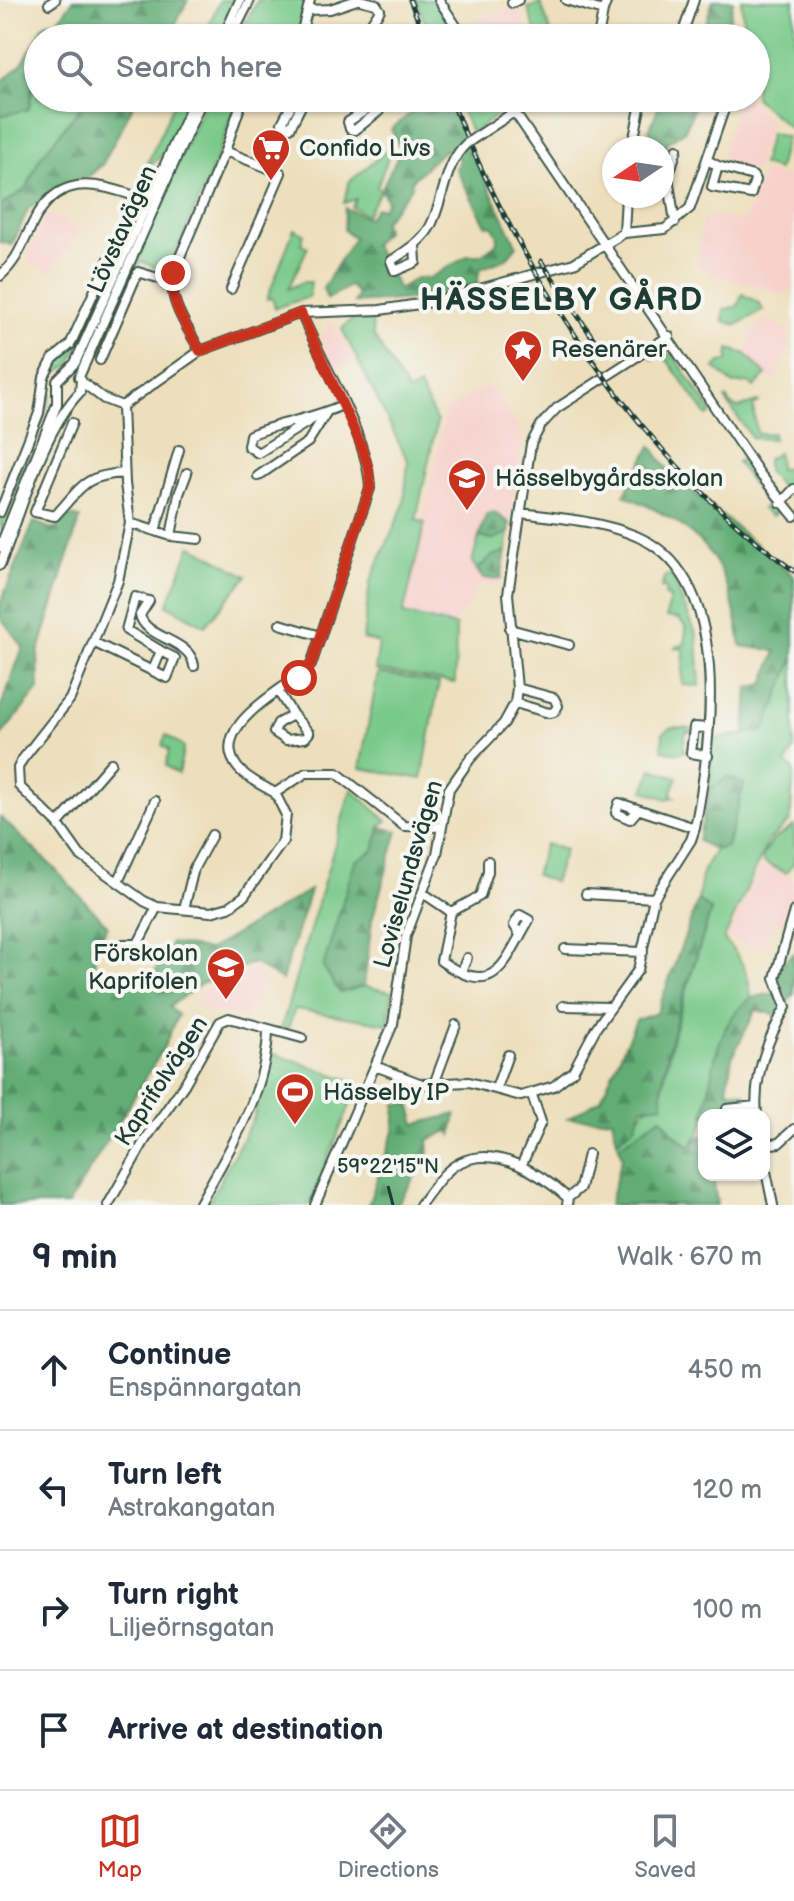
<!DOCTYPE html>
<html lang="en">
<head>
<meta charset="utf-8">
<style>
  body { margin:0; font-family:"Balsamiq Sans",sans-serif; background:#f6f6f7; color:#1f2937 }
  .controls { position:absolute; right:24px; bottom:24px; display:grid; overflow:hidden; border-radius:16px; box-shadow:0 2px 6px #0004 }
  .controls button { width:72px; height:72px; display:grid; place-items:center; padding:0; border:0; border-bottom:2px solid #e0e1e3; background:#fff; color:#1f2937; font:40px sans-serif }
  .compass { position:absolute; left:602px; top:136px; width:72px; height:72px; border-radius:50%; background:#fff; box-shadow:0 2px 6px #0004; rotate:257deg }
  .stop { position:absolute; width:24px; height:24px; margin:-18px; border:6px solid #c8321e; border-radius:50%; background:#fff }
  .stop.end { background:#c8321e; border-color:#fff; box-shadow:0 2px 8px #0008 }
  .list { margin:0; padding:0; list-style:none }
  h2 { display:flex; justify-content:space-between; align-items:center; height:104px; margin:0; padding:0 32px; font-size:34px }
  h2 small { font-size:26px; font-weight:400; color:#747a83 }
  .list li { display:grid; grid-template-columns:52px 1fr auto; gap:24px; align-items:center; box-sizing:border-box; height:120px; padding:0 32px; border-top:2px solid #e0e1e3 }
  .list b { display:block; font-size:30px; white-space:nowrap }
  .list p { margin:0; font-size:26px; white-space:nowrap; color:#747a83 }
  .list em { font-size:26px; font-style:normal; color:#747a83 }
  .icon { flex:none; width:44px; height:44px; fill:none; stroke:currentColor; stroke-width:2; stroke-linecap:round; stroke-linejoin:round }
  .map { position:relative; flex:none; width:794px; height:1205px; overflow:hidden }
  .search { position:absolute; background:#fff; box-shadow:0 2px 6px #0004; left:24px; right:24px; top:24px; height:88px; display:flex; align-items:center; gap:20px; box-sizing:border-box; padding:0 28px; border-radius:44px; color:#747a83; font-size:30px }
  .sheet { height:584px; background:#fff }
  nav { display:flex; justify-content:space-around; align-items:center; box-sizing:border-box; height:112px; border-top:2px solid #e0e1e3; background:#fff; font-size:22px; color:#747a83 }
  nav a { display:grid; justify-items:center; gap:4px }
  nav .on { color:#c8321e }
  .map>svg:first-child { display:block }
  .built { fill:#f7d0ca }
  .green { fill:#79c98a; stroke:#4c835f; stroke-width:2 }
  .forest { fill:url(#forest-firs); stroke:#407555; stroke-width:2; fill-rule:evenodd }
  .lines { fill:none; stroke-linecap:round; stroke-linejoin:round }
  .minor-casing { stroke:#3e5548; stroke-width:12 }
  .minor { stroke:#fff; stroke-width:8 }
  .rail-casing { stroke:#1f3d34; stroke-width:5 }
  .rail { stroke:#f6f6f2; stroke-width:2; stroke-dasharray:6; stroke-linecap:butt }
  .minor-bridge-casing { stroke:#3e5548; stroke-width:12; stroke-linecap:butt }
  .minor-bridge { stroke:#fff; stroke-width:8 }
  .route { stroke:#c8321e; stroke-width:10 }
  .ticks { fill:none; stroke:#1f3d34; stroke-width:3 }
  .labels { text-anchor:middle; stroke-width:8; stroke-linejoin:round; paint-order:stroke }
  .poi-label { font-size:24px; fill:#1f3d34; stroke:#f6f6f2; text-anchor:start }
  .street-label { font-size:24px; fill:#1f3d34; stroke:#f6f6f2 }
  .district-label { font-size:32px; font-weight:bold; letter-spacing:2px; fill:#1f3d34; stroke:#f6f6f2 }
  .ticks-label { font-size:20px; text-anchor:middle; fill:#1f3d34; stroke:#f6f6f2; stroke-width:8; stroke-linejoin:round; paint-order:stroke }
</style>
</head>
<body>
<div class="map">
<svg width="794" height="1205" viewBox="0 0 794 1205">
  <defs>
    <pattern id="forest-firs" width="22" height="20" patternUnits="userSpaceOnUse" patternTransform="scale(2)"><rect width="22" height="20" fill="#62ad76"/><path d="M5 1l3.5 6h-7zM16 11l3.5 6h-7z" fill="#508e62"/></pattern>
  </defs>
  <rect width="100%" height="100%" fill="#f6f6f2"/>
  <filter id="ink" filterUnits="userSpaceOnUse"><feTurbulence type="fractalNoise" baseFrequency=".0125" numOctaves="2"/><feDisplacementMap in="SourceGraphic" scale="16" xChannelSelector="R" yChannelSelector="G"/><feConvolveMatrix kernelMatrix="1 2 1 2 8 2 1 2 1" color-interpolation-filters="sRGB"/></filter>
  <filter id="wash" filterUnits="userSpaceOnUse"><feTurbulence type="fractalNoise" baseFrequency=".006" numOctaves="4" result="noise"/><feDisplacementMap in="SourceGraphic" scale="32" xChannelSelector="R" yChannelSelector="G"/><feGaussianBlur stdDeviation="1.8" result="paint"/><feColorMatrix in="noise" values="0 0 0 0 0 0 0 0 0 0 0 0 0 0 0 0 0 1.4 0 .05"/><feComposite in="paint" operator="in"/></filter>
  <g filter="url(#wash)">
    <rect width="100%" height="100%" fill="#eddfbc"/>
    <path class="built" d="M520 6 529 38 481 37 477 19Z
      M740 99H748L770 120 756 171 727 164 722 154Z
      M794 163V285L790 292 783 294 713 275 697 263 702 222 714 214 737 221 747 218 762 171 786 177Z
      M47 213 81 229 50 272 29 262 27 258Z
      M766 318 787 329 791 345 773 382 746 354 753 330Z
      M326 320 339 330 354 360 334 369 318 335 328 331Z
      M491 387 517 424 523 440 502 584 477 585 468 606 452 627 394 617 429 492 444 411 480 389Z
      M765 866 794 879V899L784 925 773 921 767 937 771 939 769 945 749 949 727 937 759 867Z
      M254 969 266 980 244 1018 197 1009 199 993Z"/>
    <path class="green" d="M220 0H233L218 38H203Z
      M258 0H305L301 26 295 35 237 38Z
      M416 0H434L457 38H431Z
      M741 0H794V132L755 98 756 38H745Z
      M541 4 553 38H538L528 8Z
      M38 61V98H88L40 158 26 189 0 206V116L29 109Z
      M176 98H190L165 153 148 167 137 188Z
      M207 98H238L215 163 167 273 141 261 114 320 112 308Z
      M456 98H496L503 110 472 134Z
      M770 133 786 137 778 170 762 165Z
      M393 145 377 187 381 190 366 215 352 207 356 199 344 203 349 182Z
      M153 171 157 175 73 358 69 366 57 372 52 370 53 363 72 347Z
      M294 229 304 234 301 244 308 247 288 289 303 282H311L309 297 275 308 272 298 267 299Z
      M742 294 759 303 763 310 737 325 723 321 724 310 738 306Z
      M352 319H372L373 335 408 392 419 386 437 422 416 520 425 523 403 614 456 626 455 683 375 670 379 643 363 639 370 582 404 504 408 461 342 329Z
      M729 349 746 354 766 375 754 387 750 383 733 384 715 368 720 362 728 361Z
      M663 350 677 360 712 413 707 416 662 353 651 360Z
      M48 383 51 397 2 530 0 519 43 409V385Z
      M727 398 731 405 738 408 760 401 753 406 757 434 773 433V439L752 438 725 399Z
      M778 453 779 469 794 468V483L784 491 767 471V459Z
      M742 459 780 509 772 516 762 509 766 504 737 462Z
      M509 533 506 551 492 556 477 570 472 562 479 537 493 539Z
      M191 545 247 576 205 626 167 605Z
      M671 575 697 636 700 686 682 685 684 649 674 648 685 644 686 627 679 619 666 617 670 597 665 596 666 589 661 588 665 576Z
      M794 658V749L786 763 794 770 790 821 768 841 724 939C741 959 749 971 751 998 738 1013 723 1031 717 1051 708 1082 713 1124 689 1146L673 1133 661 1117 619 1146 617 1140C636 1126 642 1108 661 1094L674 1032 711 910 698 900 703 870 715 850 727 847 744 784 728 778 710 789 713 739 764 731Z
      M378 673 439 683 422 779 360 768Z
      M672 727 691 728V732H686L683 748 687 751 678 753 662 750 663 733Z
      M166 735 184 747 178 774 166 766 169 750 162 745Z
      M652 769 677 777 671 795 675 797 667 799 644 791Z
      M351 789 387 821 380 827 340 993 364 986 392 992 388 1024 295 1009 287 1031 281 1029Z
      M794 826V863L786 873 763 862 762 857 772 841Z
      M545 844 565 850 554 882 535 875Z
      M272 1053 359 1083 309 1205H207L254 1117Z"/>
    <path class="forest" d="M73 0H188L168 38H38L29 109 0 116V83L22 64 45 24 58 21Z
      M713 0H733L727 38H701Z
      M88 98H137L102 165 88 177 61 188 28 209 12 245 0 242V206L26 189 40 158Z
      M430 98H446L517 246 506 259 480 269 477 284 412 299 354 303 358 294 350 286 327 299 323 288 354 238 344 230 345 208 368 218 376 208H383L387 200 381 190 401 149 391 129ZM444 150 460 159 456 169 486 225 493 226 498 236 496 244 481 255H469L428 279 416 278 399 289 373 245 386 230 383 222 412 187V180Z
      M662 98H699L685 130 667 143 662 158V148H651L653 135 649 130Z
      M651 446 670 472 794 576V658L764 731 745 734 748 688 764 684 776 651 741 646C728 558 705 530 624 495Z
      M494 512 510 523 509 533 493 539 479 537 486 515Z
      M69 516 80 518 38 654 39 689 0 737V709L23 647 0 617V604L34 522 54 530Z
      M506 551 501 578 483 579 477 570 492 556Z
      M728 777 744 784 726 847 715 850 698 841 710 789Z
      M0 817 54 868 108 926 94 947 95 969 126 984 151 979 171 943 209 950 310 890 282 980 253 963 201 984 169 1007 178 1015 163 1049 68 1205H0Z
      M380 827 398 831 372 920 364 986 340 993 323 967 355 861 374 850Z
      M698 900 711 910C699 951 655 1068 663 1105L642 1108 634 1128 617 1140 612 1119 568 1118 601 1099 636 1020 657 1013Z
      M794 953V994L776 1015 756 1010 732 1057 727 1090 745 1093 738 1105 704 1115C712 1078 715 1022 750 999 756 995 768 995 775 993L781 964Z
      M396 1104H410L416 1124 456 1114 452 1135 449 1131 428 1140 429 1154 397 1205H368L394 1131Z
      M661 1117 673 1133 689 1146 702 1135 704 1175H713L717 1205H609L622 1158 619 1146Z"/>
  </g>
  <g filter="url(#ink)">
    <g class="lines">
      <g class="minor-casing">
        <path id="minor" d="M360 0 376 4 380 10 370 25 372 29 362 38
          M439 0 464 38
          M566 0 603 11 607 0
          M512 3 518 0
          M49 4 55 0
          M309 10 330 9 357 0
          M223 38 240 0
          M231 38 250 0
          M300 38 310 0
          M346 38 370 25
          M598 38 603 11
          M681 38 694 0
          M295 98 282 123 290 128 305 98
          M384 98 348 122 350 129 355 130 379 111 386 98
          M505 98 760 474 794 516
          M476 137 514 112
          M632 148 642 98
          M225 151 281 173 231 289
          M709 161 718 166 712 187 751 194 755 180 753 176 718 166
          M675 222 668 177 677 149
          M624 233 665 229 690 208 728 98
          M415 245 416 262 395 271 391 261C406 251 421 242 430 227 444 201 444 164 466 144
          M0 276C17 261 22 245 32 225 56 174 93 181 137 197L70 345 53 359 44 377 39 413 0 512
          M200 351C187 326 168 302 173 273L225 151 243 98
          M100 360 138 272 171 282
          M79 377 203 98
          M82 382 104 399 122 406
          M122 406 125 483 130 523 118 581 70 699 22 760 18 768 19 786 58 824 80 855 144 901 157 907 211 912 229 907 244 896 283 841 286 815 275 793
          M122 406 200 351 301 313 380 310 432 302 574 263 624 233 626 196
          M319 415 258 453 248 446 250 435C280 422 313 419 342 405
          M72 423 35 512 55 516C82 487 82 476 124 473
          M258 476 308 442 326 413
          M781 503 794 489
          M130 523 171 536 199 539
          M155 531 179 450
          M171 536 179 494 187 473
          M0 547 57 404V381L75 363 195 98
          M0 565C21 513 42 431 80 392L81 380
          M280 624 321 636
          M510 629 569 645
          M95 643 167 678 175 658 161 651 153 670
          M161 651 126 630 135 597 149 601 140 615C145 639 191 639 194 666
          M278 691 293 715 278 723 274 732 286 740 305 738 309 733 293 715
          M515 703 549 713 554 712 558 706 554 698 517 688
          M708 756 691 753 694 727 709 728
          M275 793C264 786 247 779 238 768 204 726 291 687 311 665L370 488C368 436 322 363 301 313
          M275 793 306 773H337L404 826 442 827
          M637 811 630 819 616 813 619 803 695 828
          M58 824 111 763
          M118 882 155 801
          M423 893 451 912
          M586 894 654 898
          M184 909 194 868 212 835
          M451 912 441 961C496 999 503 964 529 920L520 915 514 925 520 935
          M451 912 480 896 488 872V861
          M134 944H123V955H132L157 907
          M565 949 643 952
          M461 972 467 958
          M563 1006 610 1007
          M375 1066 422 1084 469 1082 521 1096 554 1086 573 1071 596 1028 638 970 654 898 691 840 695 828C711 745 736 578 636 536 600 521 559 518 521 513
          M434 1084 456 1025
          M496 1088 508 1055
          M727 1109 756 1106
          M757 1115C753 1077 767 1040 786 1007L775 978 794 911
          M764 1145 779 1143 794 1129
          M764 1162 773 1205
          M522 1164 541 1122 532 1095
          M568 1198 580 1188 588 1154
          M108 1205 145 1140 184 1085 220 1022 229 1018 302 1038
          M199 1205C228 1151 267 1094 268 1030
          M315 1205 393 1024 406 936 437 854 449 789 470 759 504 723 515 703 517 688 508 594 531 444 541 425 557 408 669 336
          M420 1205C431 1191 443 1171 459 1163 496 1144 541 1174 568 1198L567 1205"/>
      </g>
      <use href="#minor" class="minor"/>
      <g class="rail-casing">
        <path id="rail" d="M410 0 425 38
          M450 98C522 274 639 458 794 571
          M541 261 597 344"/>
      </g>
      <use href="#rail" class="rail"/>
      <g class="minor-bridge-casing">
        <path id="minor-bridge" d="M466 144 476 137"/>
      </g>
      <use href="#minor-bridge" class="minor-bridge"/>
    </g>
  </g>
  <g class="lines" filter="url(#ink)">
    <path class="route" d="M173 273C168 302 187 326 200 351L301 313 361 445 369 470 370 488 311 665 299 678"/>
  </g>
  <path class="ticks" d="M388 1186 393 1205"/>
  <defs>
    <g id="supermarket-pin" transform="scale(2)"><path d="M0 17L-7.5 6A9.5 9.5 0 1 1 7.5 6Z" fill="#c8321e" stroke="#f6f6f2"/><path d="M-6-5.5h2.5l.6 2H6L4.5 2H-2.5L-4.4-4H-6ZM-1.5 3.2a1.3 1.3 0 1 0 .1 0ZM3 3.2a1.3 1.3 0 1 0 .1 0Z" fill="#fff"/></g>
    <g id="sight-pin" transform="scale(2)"><path d="M0 17L-7.5 6A9.5 9.5 0 1 1 7.5 6Z" fill="#c8321e" stroke="#f6f6f2"/><path d="M0-6L1.8-2.2L6-1.7L2.9 1.2L3.7 5.4L0 3.3L-3.7 5.4L-2.9 1.2L-6-1.7L-1.8-2.2Z" fill="#fff"/></g>
    <g id="school-pin" transform="scale(2)"><path d="M0 17L-7.5 6A9.5 9.5 0 1 1 7.5 6Z" fill="#c8321e" stroke="#f6f6f2"/><path d="M0-5L7-2L0 1L-7-2ZM-4 1L0 2.5L4 1V4Q0 6-4 4Z" fill="#fff"/></g>
    <g id="stadium-pin" transform="scale(2)"><path d="M0 17L-7.5 6A9.5 9.5 0 1 1 7.5 6Z" fill="#c8321e" stroke="#f6f6f2"/><path d="M0-5a6.5 5 0 1 0 0 10a6.5 5 0 1 0 0-10ZM-3.5-1.8h7v3.6h-7Z" fill="#fff"/></g>
  </defs>
  <g fill-rule="evenodd">
    <use href="#supermarket-pin" x="271" y="148"/>
    <use href="#sight-pin" x="523" y="349"/>
    <use href="#school-pin" x="467" y="478"/>
    <use href="#school-pin" x="226" y="967"/>
    <use href="#stadium-pin" x="295" y="1092"/>
  </g>
  <g class="labels">
    <g class="poi-label">
      <text x="299" y="156">Confido Livs</text>
      <text x="551" y="357">Resenärer</text>
      <text x="495" y="486">Hässelbygårdsskolan</text>
      <text x="198" y="961" text-anchor="end">Förskolan<tspan x="198" dy="28">Kaprifolen</tspan></text>
      <text x="323" y="1100">Hässelby IP</text>
    </g>
    <g class="street-label">
      <text transform="translate(122 229) rotate(-66)" y="8">Lövstavägen</text>
      <text transform="translate(408 874) rotate(-74)" y="8">Loviselundsvägen</text>
      <text transform="translate(161 1081) rotate(-57)" y="8">Kaprifolvägen</text>
    </g>
    <g class="district-label">
      <text x="562" y="310">HÄSSELBY GÅRD</text>
    </g>
  </g>
  <g class="ticks-label">
    <text x="388" y="1173">59°22'15"N</text>
  </g>
</svg>
<div class="controls">
<button><svg class="icon" aria-label="layers" viewBox="0 0 24 24"><path d="M12 4l9 5-9 5-9-5zM3 14l9 5 9-5"/></svg></button>
</div>
<svg class="compass" viewBox="-18 -18 36 36"><path d="M0-13l5 13h-10z" fill="#e53935"/><path d="M0 13l5-13h-10z" fill="#747a83"/></svg>
<div class="stop" style="left:299px;top:678px"></div>
<div class="stop end" style="left:173px;top:273px"></div>
<div class="search"><svg class="icon" aria-label="search" viewBox="0 0 24 24"><circle cx="10" cy="10" r="6"/><path d="M15 15l6 6"/></svg>Search here</div>
</div>
<section class="sheet">
<h2>9 min<small>Walk · 670 m</small></h2>
<ul class="list">
<li><svg class="icon" aria-label="ahead" viewBox="0 0 24 24"><path d="M12 20V5M6 11l6-6 6 6"/></svg><div><b>Continue</b><p>Enspännargatan</p></div><em>450 m</em></li>
<li><svg class="icon" aria-label="left" viewBox="0 0 24 24"><path d="M17 20v-9H6M10 6l-5 5 5 5"/></svg><div><b>Turn left</b><p>Astrakangatan</p></div><em>120 m</em></li>
<li><svg class="icon" aria-label="right" viewBox="0 0 24 24"><path d="M7 20v-9h11M14 6l5 5-5 5"/></svg><div><b>Turn right</b><p>Liljeörnsgatan</p></div><em>100 m</em></li>
<li><svg class="icon" aria-label="arrive" viewBox="0 0 24 24"><path d="M6 21V4h12l-3 4 3 4H6"/></svg><div><b>Arrive at destination</b></div></li>
</ul>
</section>
<nav>
<a class="on"><svg class="icon" aria-label="map" viewBox="0 0 24 24"><path d="M3 6l6-2 6 2 6-2v14l-6 2-6-2-6 2zM9 4v14M15 6v14"/></svg>Map</a>
<a><svg class="icon" aria-label="directions" viewBox="0 0 24 24"><path d="M12 3l9 9-9 9-9-9zM9 14v-3h6M13 9l2 2-2 2"/></svg>Directions</a>
<a><svg class="icon" aria-label="saved" viewBox="0 0 24 24"><path d="M7 4h10v16l-5-4-5 4z"/></svg>Saved</a>
</nav>
</body>
</html>
